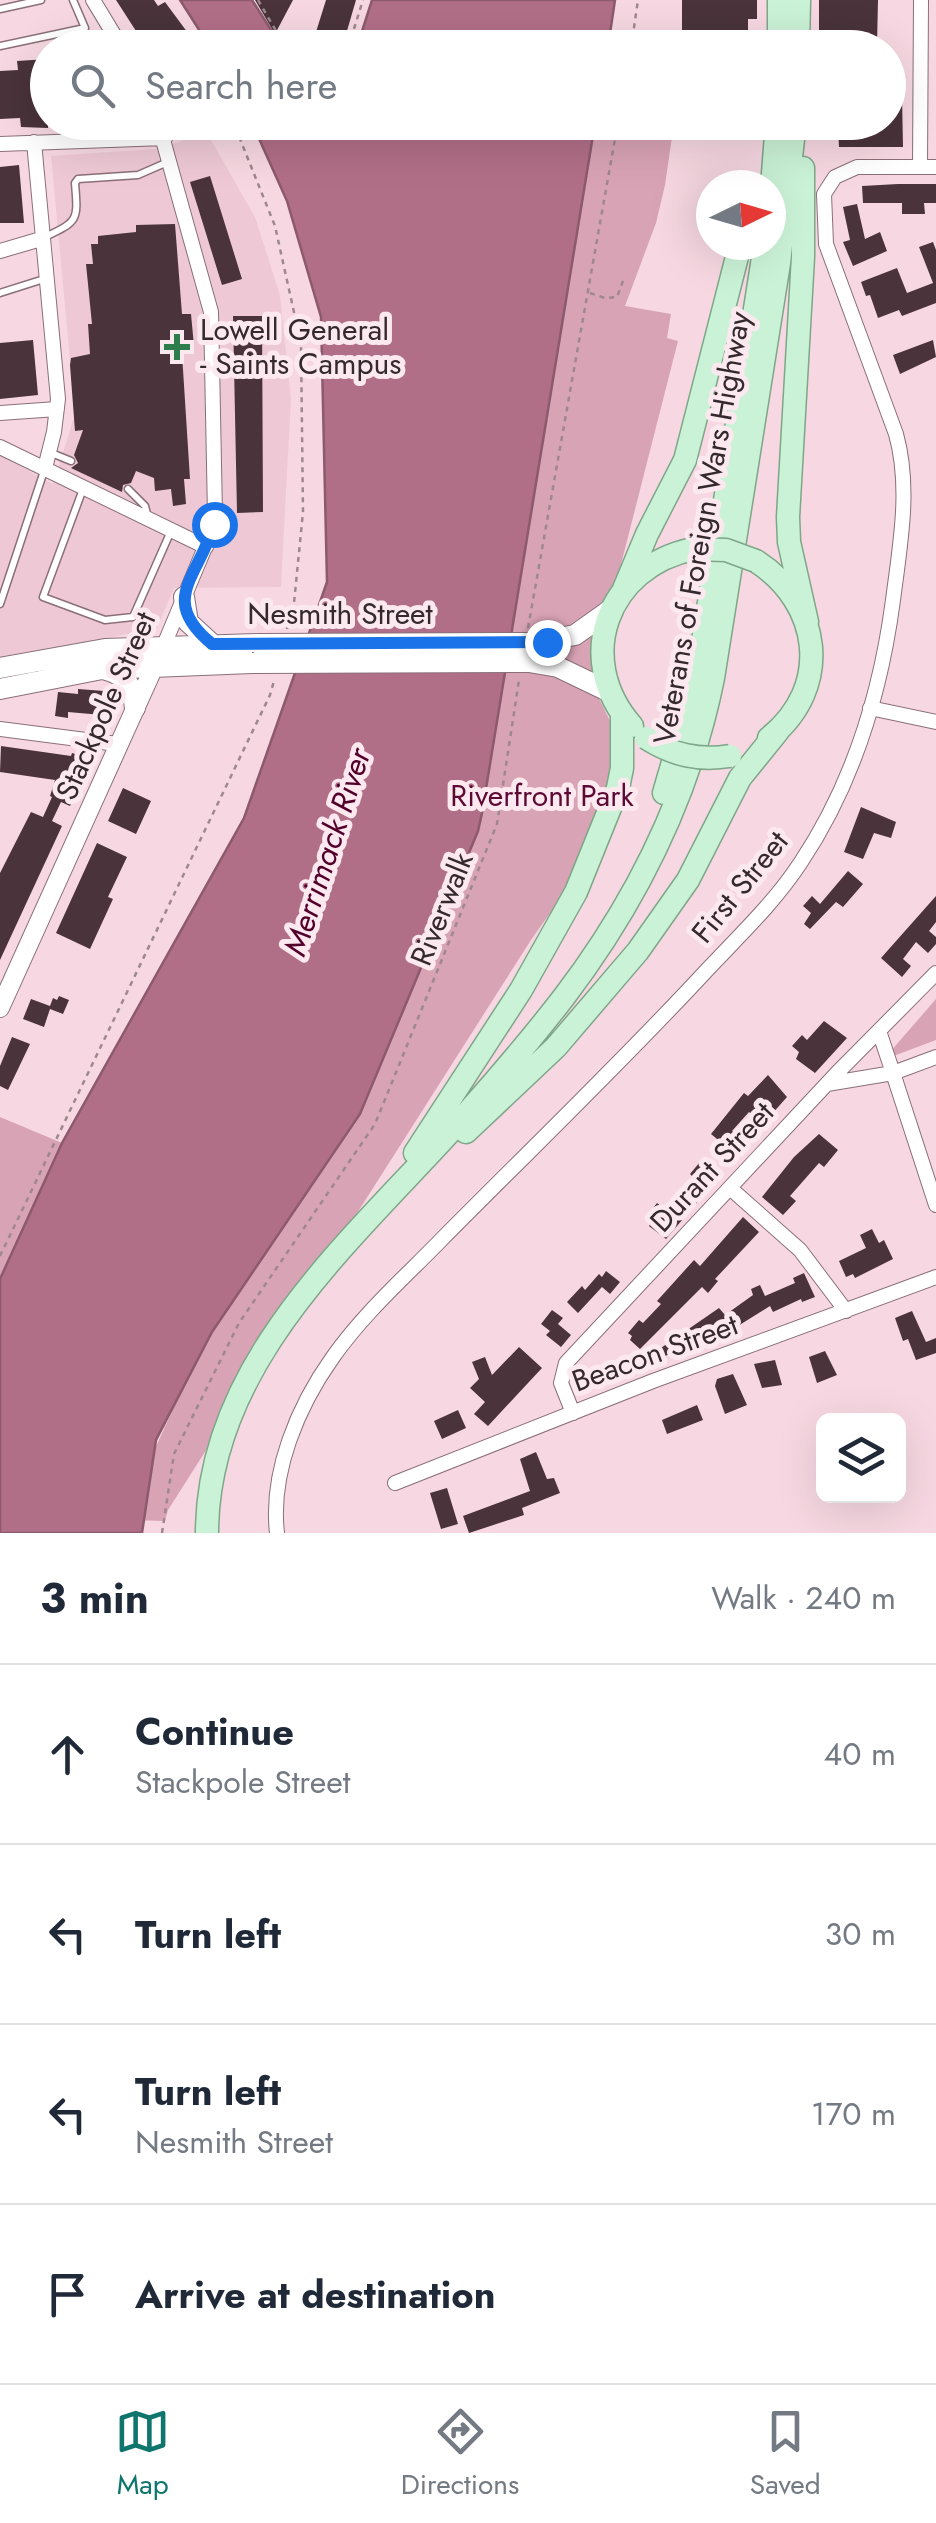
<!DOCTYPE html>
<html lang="en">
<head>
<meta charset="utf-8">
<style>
  body { margin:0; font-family:Jost,sans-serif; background:#f6f6f7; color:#1f2937 }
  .controls { position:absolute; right:30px; bottom:30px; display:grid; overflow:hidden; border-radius:15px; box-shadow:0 10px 40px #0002 }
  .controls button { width:90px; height:90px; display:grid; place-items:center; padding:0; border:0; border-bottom:2px solid #e0e1e3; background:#fff; color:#1f2937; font:50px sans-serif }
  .compass { position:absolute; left:696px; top:170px; width:90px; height:90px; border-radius:50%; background:#fff; box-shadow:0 10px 40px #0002; rotate:85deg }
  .stop { position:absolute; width:30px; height:30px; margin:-22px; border:8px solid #1a73e8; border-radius:50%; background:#fff }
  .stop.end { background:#1a73e8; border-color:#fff; box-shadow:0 2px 10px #0008 }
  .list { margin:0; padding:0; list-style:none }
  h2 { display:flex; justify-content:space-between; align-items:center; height:130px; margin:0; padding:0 40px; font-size:42px }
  h2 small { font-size:32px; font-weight:400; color:#747a83 }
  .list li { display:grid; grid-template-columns:65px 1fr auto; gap:30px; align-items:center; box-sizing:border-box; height:180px; padding:0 40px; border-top:2px solid #e0e1e3 }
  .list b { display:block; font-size:38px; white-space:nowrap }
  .list p { margin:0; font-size:32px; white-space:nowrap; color:#747a83 }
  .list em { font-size:32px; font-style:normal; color:#747a83 }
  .icon { flex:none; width:55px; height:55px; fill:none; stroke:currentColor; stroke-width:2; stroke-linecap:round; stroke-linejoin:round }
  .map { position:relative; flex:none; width:936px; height:1533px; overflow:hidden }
  .search { position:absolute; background:#fff; box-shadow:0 10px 40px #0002; left:30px; right:30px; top:30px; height:110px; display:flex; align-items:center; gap:25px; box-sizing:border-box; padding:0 35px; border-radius:55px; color:#747a83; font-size:38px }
  .sheet { height:850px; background:#fff }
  nav { display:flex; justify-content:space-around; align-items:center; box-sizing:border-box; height:140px; border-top:2px solid #e0e1e3; background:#fff; font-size:28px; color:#747a83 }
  nav a { display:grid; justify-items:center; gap:5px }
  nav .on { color:#0f766e }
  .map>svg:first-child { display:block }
  .built { fill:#eec9d5 }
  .green { fill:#d8a3b5 }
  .water { fill:#b16f87; stroke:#8c5a6c; stroke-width:2.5 }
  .building { fill:#4a333b }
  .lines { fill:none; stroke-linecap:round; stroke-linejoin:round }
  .service-casing { stroke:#8a6f78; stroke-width:9 }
  .minor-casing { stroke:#8a6f78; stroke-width:16 }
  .tertiary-casing { stroke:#8a6f78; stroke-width:20 }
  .secondary-casing { stroke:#8a6f78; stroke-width:22 }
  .primary-casing { stroke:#7ea689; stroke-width:25 }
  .path { stroke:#9e888f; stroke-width:2.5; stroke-dasharray:5 5; stroke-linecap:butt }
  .service { stroke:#fff; stroke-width:6 }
  .minor { stroke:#fff; stroke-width:14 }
  .tertiary { stroke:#fff; stroke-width:18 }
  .secondary { stroke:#fff; stroke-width:20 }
  .primary { stroke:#caf2d6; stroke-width:22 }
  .secondary-bridge-casing { stroke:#8a6f78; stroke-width:22; stroke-linecap:butt }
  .primary-bridge-casing { stroke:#7ea689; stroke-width:25; stroke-linecap:butt }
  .secondary-bridge { stroke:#fff; stroke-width:20 }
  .primary-bridge { stroke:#caf2d6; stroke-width:22 }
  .route { stroke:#1a73e8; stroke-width:12 }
  .poi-dot { fill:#2e7d4d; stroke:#fce9ef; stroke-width:4 }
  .labels { text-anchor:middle; stroke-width:10; stroke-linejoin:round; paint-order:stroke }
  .poi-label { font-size:30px; fill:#34292d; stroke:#fce9ef; text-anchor:start }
  .street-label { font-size:30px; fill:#34292d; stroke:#fce9ef }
  .park-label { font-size:30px; fill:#5d0934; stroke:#fce9ef }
  .water-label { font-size:32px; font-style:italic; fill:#52002b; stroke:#fce9ef }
</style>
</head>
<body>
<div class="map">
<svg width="936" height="1533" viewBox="0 0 936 1533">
  <rect width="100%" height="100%" fill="#f7d8e2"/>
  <path class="built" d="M207 133 255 217 280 295 291 399 281 587 174 588 157 628 0 661V455L53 484 75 414 51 156 156 149Z"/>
  <path class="green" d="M574 123H674L665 185 656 223 625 306 671 314 667 338 678 341 591 682 612 725 619 786 604 837 531 940 168 1510 165 1521 128 1520 134 1494 200 1351Z
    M936 999V1040L883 1060Z
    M0 1117 62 1143 0 1279Z"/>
  <path class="water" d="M180 0H252L282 47H210Z
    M372 0H615L608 47H357Z
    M252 123H595L482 813 478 831 360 1114 212 1332 156 1440 142 1533H0V1279L62 1143 244 818 327 582 321 317 287 201Z"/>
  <path class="building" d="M116 0H154L158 6 165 2 199 48H147Z
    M255 0H293L275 34Z
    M326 0H356L342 48H311Z
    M682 0H757V19H748V48H682Z
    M819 0H878L877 45 833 48 835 43 819 44Z
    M48 59V128L21 127 20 118 0 119V71L18 70 17 61Z
    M902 96 903 147H839L838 127 888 122V97Z
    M19 165 24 223H0V167Z
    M210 176 242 279 222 285 190 182Z
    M898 184H936V203H924L925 214H902V203H863L862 186Z
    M857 204 865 239 880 232 887 251 853 266 843 242 850 240 843 207Z
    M175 224 182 314H191L194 346H185V354H182L190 479H184L186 504 173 506 171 489 155 491 154 478 136 471 131 483 123 485 122 492 71 468 78 463 74 455 83 430 75 431 70 365 71 358 90 354 88 324H92L86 264H93L91 244H98V236L136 232V225Z
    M933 242 936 250V303L902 316 899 310 878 318 870 295 866 296 861 282 897 268 907 293 933 283 919 247Z
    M233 316H262L263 512 237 513Z
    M33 340 38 395 0 399V343Z
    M933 340 936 357 900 374 893 355Z
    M78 689 104 691 102 715 68 712V718L55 716 58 692 78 694Z
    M1 746 71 756 72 753 91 759 70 806 61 802 52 821 62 826 0 960V873L31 812 43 817 52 797 50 796 55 780 0 772Z
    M123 788 151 801 136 834 108 821Z
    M861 807 896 822 891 838 874 833 863 859 844 852Z
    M97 843 127 857 108 897 113 899 90 949 56 933Z
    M848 871 863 884 843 907 836 902 810 929 804 924 811 913 803 906 812 896 820 904Z
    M936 896V922L929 931 936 937V944L928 953 916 942 903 959 911 966 902 977 881 958Z
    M59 996 69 1000 63 1014 50 1009 44 1027 23 1019 31 999 50 1006 53 998 57 1000Z
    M824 1021 847 1038 815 1073 796 1059 799 1052 792 1046 802 1035 807 1040Z
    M12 1037 30 1044 8 1090 0 1086V1066Z
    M768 1075 787 1097 763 1124 749 1112 732 1131 745 1141 735 1154 711 1134 744 1093 748 1096Z
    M819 1134 838 1150 824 1167 819 1163 790 1196 796 1201 783 1215 762 1197 794 1157Z
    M700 1162 716 1180 666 1239 649 1226 653 1220 647 1216 657 1203 664 1209 694 1178 690 1174Z
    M743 1217 759 1232 715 1279 718 1281 708 1293 702 1287 640 1349 630 1340 632 1336 628 1333 639 1320 643 1323 661 1304 657 1301 694 1260 700 1266Z
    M872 1229 879 1243 884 1240 893 1259 855 1278 853 1274 846 1277 839 1261 866 1248 860 1235Z
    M606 1271 620 1282 610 1294 602 1287 578 1313 567 1302 582 1286 585 1290 599 1274 602 1277Z
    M804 1273 815 1297 802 1302 801 1299 773 1312 770 1306 725 1334 721 1330 698 1346 693 1340 650 1365 645 1359 719 1308 725 1315 753 1295 751 1289 760 1285 765 1296 795 1283 793 1278Z
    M552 1310 563 1318 558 1324 571 1335 561 1347 546 1335 550 1331 541 1324Z
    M912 1311 926 1342 936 1338V1353L916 1360 908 1339 903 1341 895 1318Z
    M519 1347 542 1368 488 1426 474 1414 485 1402 470 1388 479 1379 472 1362 485 1357 492 1375Z
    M825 1351 837 1375 817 1383 809 1357Z
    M775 1360 782 1385 762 1388 754 1364Z
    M733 1374 747 1405 725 1414 715 1386 717 1379Z
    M697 1405 703 1420 667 1434 662 1420Z
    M458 1410 466 1428 442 1439 434 1421Z
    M536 1452 547 1479 554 1478 560 1493 522 1508 524 1515 469 1533 463 1516 530 1491 520 1459Z
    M447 1488 458 1524 441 1529 430 1493Z"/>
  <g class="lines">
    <g class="service-casing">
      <path id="service" d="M0 9 41 0
        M74 31 78 48
        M0 46 85 28 73 0
        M45 237C79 221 78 220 75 183L78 179 138 175 170 161
        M0 293 44 279
        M49 452 71 461
        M83 489 43 597 105 620 133 617 171 531
        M128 489 145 506 148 518
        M0 604 45 468"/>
    </g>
    <g class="minor-casing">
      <path id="minor" d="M93 0 122 48
        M158 122 211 312 215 515 211 533 164 645
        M34 142 58 399 54 432 45 468
        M0 144 165 138
        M920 166 921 0
        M0 251 41 239
        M0 413 57 409
        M0 447 206 547
        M870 708 936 722
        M0 729 117 744
        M879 1031 893 1073 936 1057
        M827 1084 893 1073 936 1205
        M730 1188 800 1250 846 1311
        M573 1413 561 1383 566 1363 837 1073 936 973
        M395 1483 653 1381 936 1277
        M277 1533C270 1472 298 1406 333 1357 364 1313 404 1278 441 1240 530 1150 621 1063 707 970 739 936 775 902 801 862 853 784 881 691 893 600 900 545 911 488 896 434L826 244 824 194 835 177 857 167H936"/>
    </g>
    <g class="tertiary-casing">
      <path id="tertiary" d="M0 1008 158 658"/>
    </g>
    <g class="secondary-casing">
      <path id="secondary" d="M184 597 188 622 212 644
        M533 643 575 635 613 608
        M529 662 558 667 610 692
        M0 668 105 649 259 644
        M106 670C127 676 133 686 135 708
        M0 689 102 669 252 663"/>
    </g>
    <g class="primary-casing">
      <path id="primary" d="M779 48V0
        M798 48 799 0
        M803 168V257L788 517 789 542 807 622
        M771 199 777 122
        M756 561C821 603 833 687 769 738
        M624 589 647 534 685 460 740 245
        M632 726C573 659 607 567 693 549
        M664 793 697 679 765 245
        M466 1132 556 1047 638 951 688 880 740 778 778 731
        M415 1153 521 990 576 892 618 788 622 768V714
        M207 1533C207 1358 360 1234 467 1113 500 1076 533 1037 564 997 637 901 689 797 713 678L779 263 795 122"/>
    </g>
    <path class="path" d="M258 0 286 48
      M348 48 363 0
      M631 48 638 0
      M227 122 236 129 275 226 301 344 303 512 294 603 287 629
      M590 293 605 298 617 297 623 281
      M528 628 618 122
      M0 1256 270 695 274 681
      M162 1533 174 1454 239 1323 375 1124 497 824 519 680"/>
    <use href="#service" class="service"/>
    <use href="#minor" class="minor"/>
    <use href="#tertiary" class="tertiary"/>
    <use href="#secondary" class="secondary"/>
    <use href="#primary" class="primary"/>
    <g class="secondary-bridge-casing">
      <path id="secondary-bridge" d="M259 644 533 643
        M252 663 529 662"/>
    </g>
    <g class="primary-bridge-casing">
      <path id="primary-bridge" d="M693 549 726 550 756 561
        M646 738C673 755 698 761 730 756"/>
    </g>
    <use href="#secondary-bridge" class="secondary-bridge"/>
    <use href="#primary-bridge" class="primary-bridge"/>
  </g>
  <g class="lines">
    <path class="route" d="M214 524C200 576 157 599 212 644L547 642"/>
  </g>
  <path class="poi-dot" d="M172 332h10v10h10v10h-10v10h-10v-10h-10v-10h10z"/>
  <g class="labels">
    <g class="poi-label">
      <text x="200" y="340">Lowell General<tspan x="200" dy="34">- Saints Campus</tspan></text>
    </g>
    <g class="street-label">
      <text transform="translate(702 528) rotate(-80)" y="10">Veterans of Foreign Wars Highway</text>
      <text x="340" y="624">Nesmith Street</text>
      <text transform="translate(106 706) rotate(-66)" y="10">Stackpole Street</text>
      <text transform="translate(740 887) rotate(-51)" y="10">First Street</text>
      <text transform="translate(442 909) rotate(-68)" y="10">Riverwalk</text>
      <text transform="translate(712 1167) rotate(-47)" y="10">Durant Street</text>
      <text transform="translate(655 1353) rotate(-20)" y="10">Beacon Street</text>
    </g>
    <g class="park-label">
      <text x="542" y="806">Riverfront Park</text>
    </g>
    <g class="water-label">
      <text transform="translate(327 852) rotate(-72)" y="11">Merrimack River</text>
    </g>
  </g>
</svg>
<div class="controls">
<button><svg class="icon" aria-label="layers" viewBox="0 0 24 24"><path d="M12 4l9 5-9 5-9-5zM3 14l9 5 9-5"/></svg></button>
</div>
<svg class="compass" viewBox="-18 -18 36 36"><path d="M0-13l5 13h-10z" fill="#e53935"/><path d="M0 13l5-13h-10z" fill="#747a83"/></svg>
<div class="stop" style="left:214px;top:524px"></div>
<div class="stop end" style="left:547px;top:642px"></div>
<div class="search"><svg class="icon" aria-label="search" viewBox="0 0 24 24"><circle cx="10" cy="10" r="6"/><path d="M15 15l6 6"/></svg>Search here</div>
</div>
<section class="sheet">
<h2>3 min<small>Walk · 240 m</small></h2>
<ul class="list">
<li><svg class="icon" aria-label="ahead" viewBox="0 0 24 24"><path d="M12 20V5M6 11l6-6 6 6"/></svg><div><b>Continue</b><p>Stackpole Street</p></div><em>40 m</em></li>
<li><svg class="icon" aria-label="left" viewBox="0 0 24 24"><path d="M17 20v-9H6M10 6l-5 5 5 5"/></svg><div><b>Turn left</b></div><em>30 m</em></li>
<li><svg class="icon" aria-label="left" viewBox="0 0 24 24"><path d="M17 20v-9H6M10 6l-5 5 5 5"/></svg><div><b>Turn left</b><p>Nesmith Street</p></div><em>170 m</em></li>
<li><svg class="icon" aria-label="arrive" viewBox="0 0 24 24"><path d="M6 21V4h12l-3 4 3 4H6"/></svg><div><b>Arrive at destination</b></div></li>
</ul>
</section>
<nav>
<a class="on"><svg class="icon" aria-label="map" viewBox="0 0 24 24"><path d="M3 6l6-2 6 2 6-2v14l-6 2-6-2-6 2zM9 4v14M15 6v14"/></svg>Map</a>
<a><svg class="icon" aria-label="directions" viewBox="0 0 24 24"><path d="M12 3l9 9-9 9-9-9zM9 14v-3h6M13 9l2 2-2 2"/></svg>Directions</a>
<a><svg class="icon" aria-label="saved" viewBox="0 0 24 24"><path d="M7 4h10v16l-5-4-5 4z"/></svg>Saved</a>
</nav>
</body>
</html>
